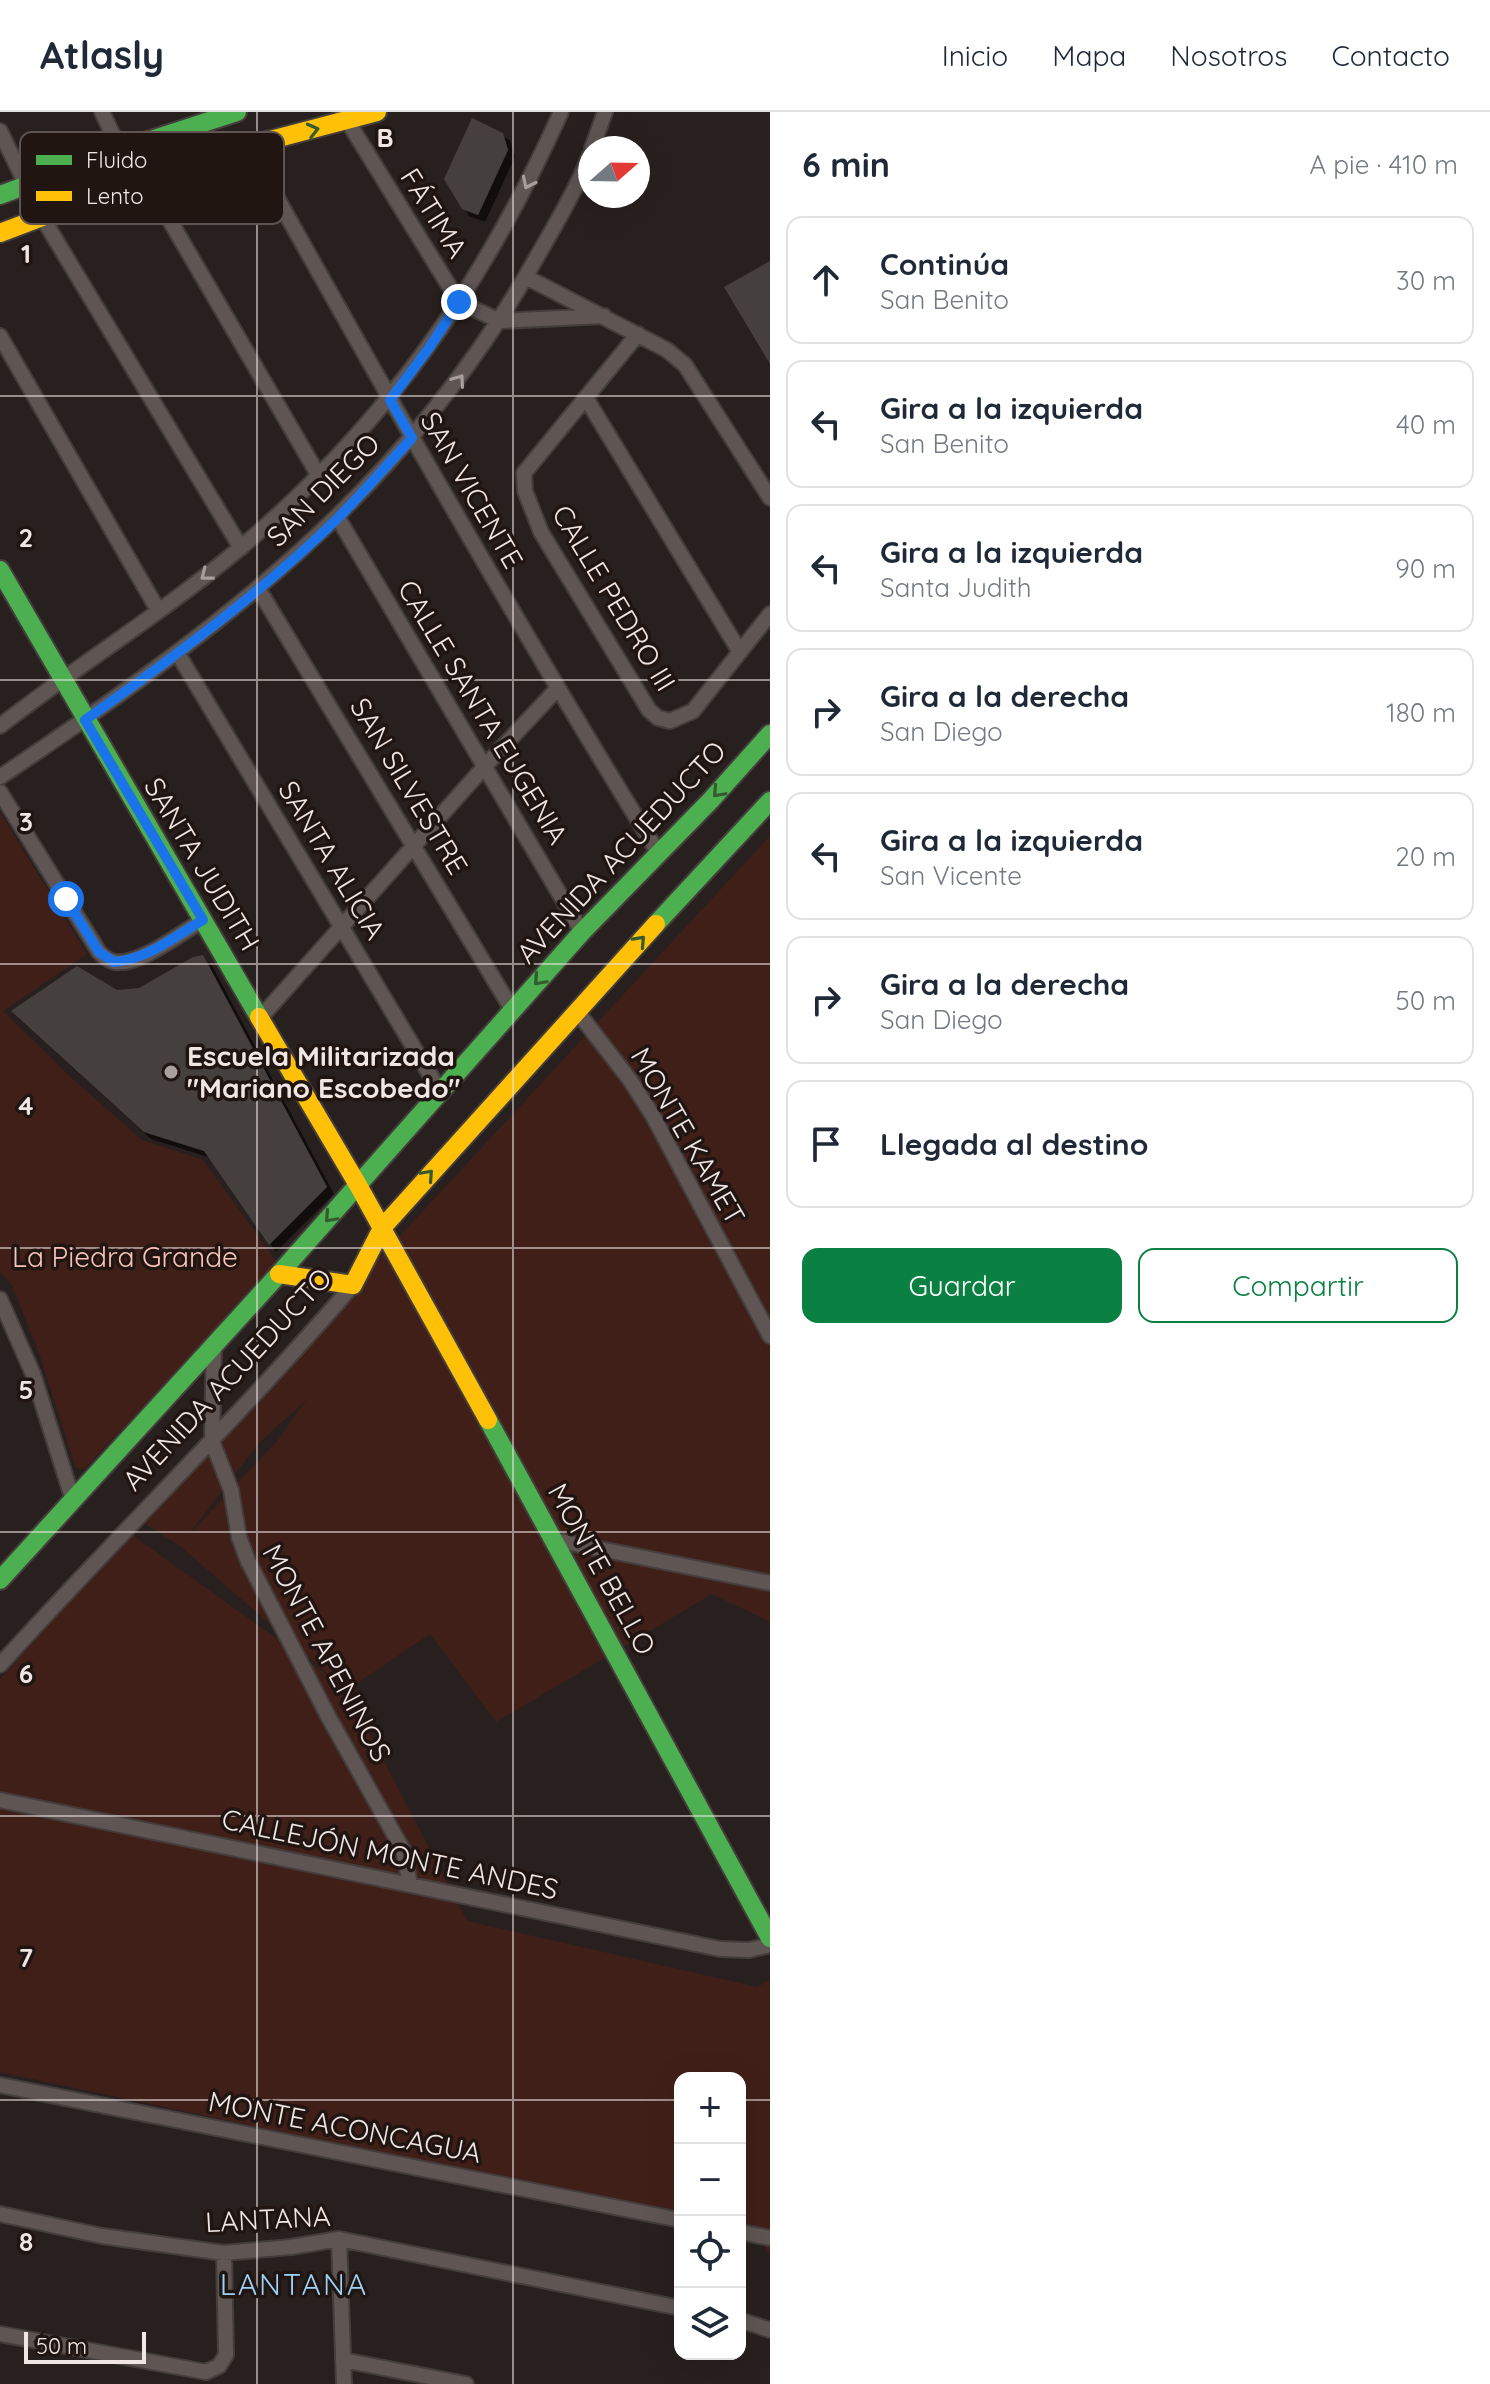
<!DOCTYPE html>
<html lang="es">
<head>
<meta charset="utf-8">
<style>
  body { margin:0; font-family:Quicksand,sans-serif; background:#f6f6f7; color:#1f2937 }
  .controls { position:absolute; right:24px; bottom:24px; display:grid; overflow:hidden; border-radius:16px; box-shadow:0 8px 32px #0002 }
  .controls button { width:72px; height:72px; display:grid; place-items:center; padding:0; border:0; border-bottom:2px solid #e0e1e3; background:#fff; color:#1f2937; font:40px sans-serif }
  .compass { position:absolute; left:578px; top:24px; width:72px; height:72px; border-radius:50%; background:#fff; box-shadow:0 8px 32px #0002; rotate:70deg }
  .scale { position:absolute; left:24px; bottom:20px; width:122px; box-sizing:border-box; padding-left:8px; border:4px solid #f0e7e5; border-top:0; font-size:22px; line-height:28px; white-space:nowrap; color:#f0e7e5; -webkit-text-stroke:6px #211512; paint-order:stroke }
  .stop { position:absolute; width:24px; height:24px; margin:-18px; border:6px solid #1a73e8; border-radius:50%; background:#fff }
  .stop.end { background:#1a73e8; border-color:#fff; box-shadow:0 2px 8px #0008 }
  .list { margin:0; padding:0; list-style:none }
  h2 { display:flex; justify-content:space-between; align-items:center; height:104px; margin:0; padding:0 32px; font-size:34px }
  h2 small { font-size:26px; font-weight:400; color:#747a83 }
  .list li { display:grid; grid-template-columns:52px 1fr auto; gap:24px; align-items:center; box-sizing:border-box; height:128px; margin:0 16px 16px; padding:0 16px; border:2px solid #e0e1e3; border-radius:16px }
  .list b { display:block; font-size:30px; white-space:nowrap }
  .list p { margin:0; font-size:26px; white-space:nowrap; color:#747a83 }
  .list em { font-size:26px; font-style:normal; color:#747a83 }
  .actions { display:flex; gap:16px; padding:24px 32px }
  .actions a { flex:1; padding:18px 0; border:2px solid #0b8043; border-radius:16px; text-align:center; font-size:28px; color:#0b8043 }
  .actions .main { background:#0b8043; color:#fff }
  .icon { flex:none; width:44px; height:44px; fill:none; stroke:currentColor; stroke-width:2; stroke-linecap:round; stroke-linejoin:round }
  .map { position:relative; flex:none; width:770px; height:2272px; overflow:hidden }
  header { display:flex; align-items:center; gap:48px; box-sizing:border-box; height:112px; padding:0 40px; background:#fff; border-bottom:2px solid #e0e1e3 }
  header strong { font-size:38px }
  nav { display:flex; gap:44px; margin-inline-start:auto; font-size:28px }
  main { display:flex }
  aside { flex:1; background:#fff }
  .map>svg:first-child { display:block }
  .green { fill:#411f19; fill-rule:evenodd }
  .building { fill:#453f3e; filter:url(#shadow) }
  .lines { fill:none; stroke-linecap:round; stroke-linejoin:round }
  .street-casing { stroke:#433d3b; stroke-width:18 }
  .fast-casing { stroke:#433d3b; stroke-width:22 }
  .slow-casing { stroke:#433d3b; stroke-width:22 }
  .street { stroke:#5f5654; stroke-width:14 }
  .fast { stroke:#4caf50; stroke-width:18 }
  .slow { stroke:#ffc107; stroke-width:18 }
  .oneway { stroke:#345a2e }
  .oneway2 { stroke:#a89e9c }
  .route { stroke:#1a73e8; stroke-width:10 }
  .grid { fill:none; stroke:#f0e7e5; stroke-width:2; stroke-opacity:0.55 }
  .poi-dot { fill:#aaa19f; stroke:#211512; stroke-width:3 }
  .labels { text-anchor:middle; stroke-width:7; stroke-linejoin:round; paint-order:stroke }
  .street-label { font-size:28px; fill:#f0e7e5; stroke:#211512 }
  .poi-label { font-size:28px; font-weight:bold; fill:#f0e7e5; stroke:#211512; text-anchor:start }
  .park-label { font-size:28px; fill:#f9c3b9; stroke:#211512 }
  .neighbourhood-label { font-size:30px; letter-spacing:2px; fill:#9cd3fb; stroke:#211512 }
  .key { fill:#211512; stroke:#5f5451; stroke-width:2 }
  .key-label { font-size:22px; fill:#f0e7e5 }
  .grid-label { font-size:26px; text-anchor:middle; font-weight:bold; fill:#f0e7e5; stroke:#211512; stroke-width:7; stroke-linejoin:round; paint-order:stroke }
</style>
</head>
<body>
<header>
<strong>Atlasly</strong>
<nav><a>Inicio</a><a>Mapa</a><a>Nosotros</a><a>Contacto</a></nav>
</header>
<main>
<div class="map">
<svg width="770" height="2272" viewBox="0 0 770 2272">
  <defs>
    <filter id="shadow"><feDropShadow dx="7" dy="7" stdDeviation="0" flood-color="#0009"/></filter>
  </defs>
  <rect width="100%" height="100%" fill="#28201e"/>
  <path class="green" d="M0 700 87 842 3 899 76 970 142 1028 203 1048 278 1152 84 1357 76 1356 40 1244 12 1173 0 1160Z
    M770 724V1510L712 1482 496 1610 430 1522 347 1578 467 1809 757 1875 770 1868V2144L753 2114 740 2111V1966H680V2100L423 2050 0 1960V1567L131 1422 337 1570 180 1434 138 1407ZM307 1287 278 1328 187 1425 258 1332Z"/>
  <path class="building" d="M472 6 503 21 508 38 478 103 462 97 444 67Z
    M770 149V252L724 175Z
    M203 843 327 1075 269 1133 204 1039 144 1020 11 899 77 854 117 878 139 876 193 845Z"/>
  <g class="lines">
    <g class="street-casing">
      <path id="street" d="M102 0 120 38
        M342 0 459 190 500 209 604 204
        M0 19 42 105 241 436
        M248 34C381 272 515 510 659 742
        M592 36 605 0
        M145 66 319 364
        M526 165 667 238 685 253 770 386
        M638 222 524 361 525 379 541 420 649 598 658 606 670 609 693 599 770 502
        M0 224 158 498
        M586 286 740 540
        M338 406 582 820
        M259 478 513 899
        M178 542 441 981
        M0 614C78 553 164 500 239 437 386 313 483 174 561 0
        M0 665C216 520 404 381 534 150 554 115 575 80 590 43
        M0 680 99 840C103 844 109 849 115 850 139 854 182 820 203 808
        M576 898 630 968 653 1004 770 1224
        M260 906 485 654 557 577
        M0 1187 33 1262 73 1388
        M214 1232 212 1329 231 1378 239 1425 248 1449 328 1604 403 1738 410 1772
        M555 1428 770 1471
        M0 1553C116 1425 240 1304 353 1173
        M0 1688 720 1837 749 1838 770 1833
        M0 1973 680 2108
        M0 2102 102 2124 224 2141 291 2135 339 2127 680 2196
        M740 2120 770 2126
        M339 2127 344 2272
        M740 2208 770 2218
        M0 2222 206 2260 219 2254 226 2243 224 2141
        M343 2248 466 2272"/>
    </g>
    <g class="fast-casing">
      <path id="fast" d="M0 83 120 38 237 0
        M0 458 259 905
        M656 812 770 689
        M488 1308 770 1826
        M0 1468 279 1162 582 820 711 688 770 622"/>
    </g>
    <g class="slow-casing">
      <path id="slow" d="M0 121 145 66 248 34 377 0
        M259 905 358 1073 488 1308
        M279 1162 353 1173 382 1116 656 812"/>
    </g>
    <use href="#street" class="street"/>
    <use href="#fast" class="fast"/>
    <use href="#slow" class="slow"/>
  </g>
  <defs><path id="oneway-chevron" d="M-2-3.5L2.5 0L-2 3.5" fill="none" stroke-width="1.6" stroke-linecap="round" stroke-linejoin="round" transform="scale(2)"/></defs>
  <g class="oneway">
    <use href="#oneway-chevron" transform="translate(313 18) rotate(-14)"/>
    <use href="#oneway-chevron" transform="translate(718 680) rotate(132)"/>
    <use href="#oneway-chevron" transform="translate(640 829) rotate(-47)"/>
    <use href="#oneway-chevron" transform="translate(539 868) rotate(132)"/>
    <use href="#oneway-chevron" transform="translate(428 1063) rotate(-48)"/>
    <use href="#oneway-chevron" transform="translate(330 1105) rotate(132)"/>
  </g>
  <g class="oneway2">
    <use href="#oneway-chevron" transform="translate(528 71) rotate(116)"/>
    <use href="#oneway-chevron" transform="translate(459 268) rotate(-55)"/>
    <use href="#oneway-chevron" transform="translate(206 463) rotate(142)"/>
  </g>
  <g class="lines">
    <path class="route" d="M66 787 99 840 114 850C147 848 175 824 203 808L85 608C173 546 260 482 337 407 363 381 387 353 412 326L390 288 429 236 459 190"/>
  </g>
  <path class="grid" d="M257 0V2272M513 0V2272M0 284H770M0 568H770M0 852H770M0 1136H770M0 1420H770M0 1704H770M0 1988H680M740 1988H770"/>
  <circle class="poi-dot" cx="171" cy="960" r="8"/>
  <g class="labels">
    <g class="street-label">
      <text transform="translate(434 101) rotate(58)" y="10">FÁTIMA</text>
      <text transform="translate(323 378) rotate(-45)" y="10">SAN DIEGO</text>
      <text transform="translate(472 378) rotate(60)" y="10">SAN VICENTE</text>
      <text transform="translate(614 486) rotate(59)" y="10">CALLE PEDRO III</text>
      <text transform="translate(483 600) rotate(59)" y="10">CALLE SANTA EUGENIA</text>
      <text transform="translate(409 674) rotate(59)" y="10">SAN SILVESTRE</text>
      <text transform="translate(621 740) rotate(-47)" y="10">AVENIDA ACUEDUCTO</text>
      <text transform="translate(332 748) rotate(59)" y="10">SANTA ALICIA</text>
      <text transform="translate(202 752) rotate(59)" y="10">SANTA JUDITH</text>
      <text transform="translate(688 1024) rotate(60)" y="10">MONTE KAMET</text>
      <text transform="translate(227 1267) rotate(-47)" y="10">AVENIDA ACUEDUCTO</text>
      <text transform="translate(602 1457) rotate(61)" y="10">MONTE BELLO</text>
      <text transform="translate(327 1541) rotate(62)" y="10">MONTE APENINOS</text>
      <text transform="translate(390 1742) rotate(12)" y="10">CALLEJÓN MONTE ANDES</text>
      <text transform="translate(345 2015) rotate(11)" y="10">MONTE ACONCAGUA</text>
      <text transform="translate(268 2107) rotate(-3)" y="10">LANTANA</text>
    </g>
    <g class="poi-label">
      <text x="187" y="954">Escuela Militarizada<tspan x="187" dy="32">"Mariano Escobedo"</tspan></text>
    </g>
    <g class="park-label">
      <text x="125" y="1155">La Piedra Grande</text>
    </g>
    <g class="neighbourhood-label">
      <text x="294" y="2183">LANTANA</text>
    </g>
  </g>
  <rect x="20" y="20" width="264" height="92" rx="12" class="key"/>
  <rect x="36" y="43" width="36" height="10" fill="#4caf50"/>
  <rect x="36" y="79" width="36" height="10" fill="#ffc107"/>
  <g class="key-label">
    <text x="86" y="56">Fluido</text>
    <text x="86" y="92">Lento</text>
  </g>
  <g class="grid-label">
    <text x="385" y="35">B</text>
    <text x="26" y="151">1</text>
    <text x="26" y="435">2</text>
    <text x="26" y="719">3</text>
    <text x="26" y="1003">4</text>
    <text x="26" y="1287">5</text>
    <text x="26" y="1571">6</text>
    <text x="26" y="1855">7</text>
    <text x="26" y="2139">8</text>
  </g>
</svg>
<div class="controls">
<button>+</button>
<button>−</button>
<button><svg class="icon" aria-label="locate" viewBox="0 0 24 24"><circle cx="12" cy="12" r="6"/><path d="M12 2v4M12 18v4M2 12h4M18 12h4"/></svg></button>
<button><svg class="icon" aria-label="layers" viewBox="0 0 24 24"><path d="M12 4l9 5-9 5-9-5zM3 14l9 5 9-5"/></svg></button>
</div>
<svg class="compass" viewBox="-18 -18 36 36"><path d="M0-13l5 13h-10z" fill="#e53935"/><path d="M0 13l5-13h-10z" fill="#747a83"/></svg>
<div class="scale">50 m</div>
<div class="stop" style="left:66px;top:787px"></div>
<div class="stop end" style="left:459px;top:190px"></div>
</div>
<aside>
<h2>6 min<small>A pie · 410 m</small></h2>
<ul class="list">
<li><svg class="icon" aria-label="ahead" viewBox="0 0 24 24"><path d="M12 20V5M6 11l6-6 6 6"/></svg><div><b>Continúa</b><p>San Benito</p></div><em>30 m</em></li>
<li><svg class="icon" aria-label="left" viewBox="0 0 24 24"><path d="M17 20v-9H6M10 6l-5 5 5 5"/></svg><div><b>Gira a la izquierda</b><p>San Benito</p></div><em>40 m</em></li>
<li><svg class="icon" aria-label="left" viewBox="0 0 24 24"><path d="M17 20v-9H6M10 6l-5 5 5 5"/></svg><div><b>Gira a la izquierda</b><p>Santa Judith</p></div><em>90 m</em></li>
<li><svg class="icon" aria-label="right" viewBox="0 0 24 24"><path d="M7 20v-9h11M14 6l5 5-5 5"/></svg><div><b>Gira a la derecha</b><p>San Diego</p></div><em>180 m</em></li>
<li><svg class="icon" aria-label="left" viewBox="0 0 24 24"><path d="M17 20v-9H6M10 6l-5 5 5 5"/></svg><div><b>Gira a la izquierda</b><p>San Vicente</p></div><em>20 m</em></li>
<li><svg class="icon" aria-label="right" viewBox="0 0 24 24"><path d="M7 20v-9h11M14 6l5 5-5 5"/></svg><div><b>Gira a la derecha</b><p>San Diego</p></div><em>50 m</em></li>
<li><svg class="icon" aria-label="arrive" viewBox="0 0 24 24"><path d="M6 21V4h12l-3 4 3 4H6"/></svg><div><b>Llegada al destino</b></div></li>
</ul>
<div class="actions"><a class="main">Guardar</a><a>Compartir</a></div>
</aside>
</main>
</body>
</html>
